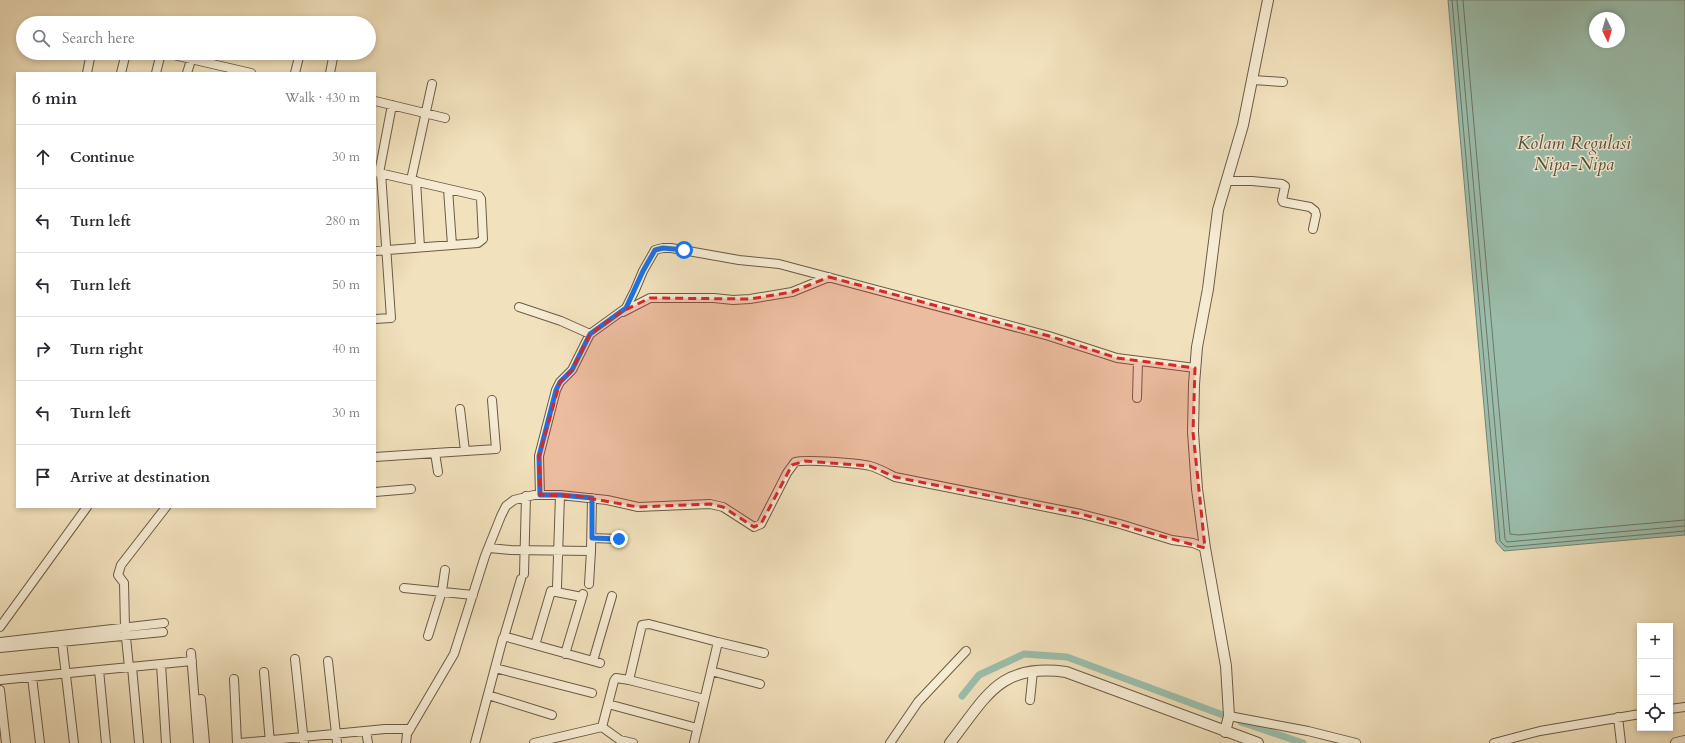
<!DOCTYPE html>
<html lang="en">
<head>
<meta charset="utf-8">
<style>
  body { margin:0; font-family:Cardo,serif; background:#f7f7f7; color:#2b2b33 }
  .controls { position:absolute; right:12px; bottom:12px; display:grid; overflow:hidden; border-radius:0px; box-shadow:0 2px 6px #0003 }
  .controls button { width:36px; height:36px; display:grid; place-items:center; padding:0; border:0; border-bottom:1px solid #e1e1e2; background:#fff; color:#2b2b33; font:20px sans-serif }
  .compass { position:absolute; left:1589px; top:12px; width:36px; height:36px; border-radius:50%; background:#fff; box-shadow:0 2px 6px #0003; rotate:175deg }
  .stop { position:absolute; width:12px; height:12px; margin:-9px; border:3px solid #1a73e8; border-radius:50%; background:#fff }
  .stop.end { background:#1a73e8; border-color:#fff; box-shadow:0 1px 4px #0008 }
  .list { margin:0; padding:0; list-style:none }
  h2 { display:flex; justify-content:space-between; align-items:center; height:52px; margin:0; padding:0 16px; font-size:17px }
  h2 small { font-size:13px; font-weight:400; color:#7c7c81 }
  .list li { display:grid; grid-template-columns:26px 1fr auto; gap:12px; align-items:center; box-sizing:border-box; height:64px; padding:0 16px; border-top:1px solid #e1e1e2 }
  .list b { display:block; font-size:15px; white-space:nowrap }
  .list em { font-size:13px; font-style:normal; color:#7c7c81 }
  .icon { flex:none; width:22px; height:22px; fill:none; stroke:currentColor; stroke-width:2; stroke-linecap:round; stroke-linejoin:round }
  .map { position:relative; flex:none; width:1685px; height:743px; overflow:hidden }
  .search { position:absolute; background:#fff; box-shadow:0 2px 6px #0003; left:16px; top:16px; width:360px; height:44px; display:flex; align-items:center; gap:10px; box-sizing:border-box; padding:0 14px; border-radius:22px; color:#7c7c81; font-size:15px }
  .panel { position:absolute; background:#fff; box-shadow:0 2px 6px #0003; left:16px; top:72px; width:360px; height:436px; border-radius:0px }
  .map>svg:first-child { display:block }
  .water { fill:#9bbeac; stroke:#778473; fill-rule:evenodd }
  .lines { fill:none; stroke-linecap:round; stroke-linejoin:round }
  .shore { stroke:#6e7664; stroke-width:1 }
  .canal { stroke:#9bbeac; stroke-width:7 }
  .minor-casing { stroke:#6c5b45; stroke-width:10 }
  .tertiary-casing { stroke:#6c5b45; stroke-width:12 }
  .minor { stroke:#f6ecd3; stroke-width:8 }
  .tertiary { stroke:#f6ecd3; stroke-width:10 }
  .route { stroke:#1a73e8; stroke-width:5 }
  .marked { fill:#d62828; fill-opacity:0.2; stroke:#d62828; stroke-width:3; stroke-dasharray:8 5; stroke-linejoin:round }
  .labels { text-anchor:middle; stroke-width:3; stroke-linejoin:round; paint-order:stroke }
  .water-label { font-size:18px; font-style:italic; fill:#575241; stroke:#f6ecd3 }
</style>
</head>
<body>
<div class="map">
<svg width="1685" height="743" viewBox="0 0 1685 743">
  <rect width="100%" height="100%" fill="#f1e1bc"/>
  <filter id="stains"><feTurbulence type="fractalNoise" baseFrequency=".005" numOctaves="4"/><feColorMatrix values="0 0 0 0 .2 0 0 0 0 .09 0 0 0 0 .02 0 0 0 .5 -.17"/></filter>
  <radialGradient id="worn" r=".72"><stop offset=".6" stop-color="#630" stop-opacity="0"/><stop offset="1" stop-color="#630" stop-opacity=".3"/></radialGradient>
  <path class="water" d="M1448 0H1685V535L1504 551 1496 542ZM1595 18H1619V42H1595Z"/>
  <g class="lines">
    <path class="shore" d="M1452 0 1500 541 1506 547 1685 531
      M1457 0 1505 539 1507 542 1518 541 1685 526
      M1463 0 1510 534 1518 535 1685 520"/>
    <path class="canal" d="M962 696 979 675 1024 654 1067 657 1223 715
      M1241 722 1303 743"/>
    <g class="minor-casing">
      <path id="minor" d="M165 53 251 73
        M87 73 91 53
        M121 73 126 53
        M156 73 161 53
        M187 73 191 60
        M295 73 300 53
        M330 73 334 53
        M1253 80 1283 82
        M375 101 445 118
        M375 172 479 196 481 199 483 239 478 243 375 251
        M379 173 392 105
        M411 180 432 84
        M416 181 420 247
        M1227 181H1252L1282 184 1285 186 1282 200 1283 202 1310 207 1315 211 1316 215 1313 229
        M448 189 452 245
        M519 307 561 321 590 334
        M623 312 650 298H714L733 300 750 299 792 292 829 277
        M375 319 391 318 381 173
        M1137 398 1138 361
        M460 409 465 451
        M435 453 438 472
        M375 457 496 449 492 400
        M375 492 411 489
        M540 495 539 456 556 390 560 382 572 370 590 334 626 308 635 290 643 271 655 250 663 248H671L739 260 779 264 1049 336 1117 358 1195 368
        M592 538 619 539
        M489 548 511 550 591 551
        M524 574 526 496
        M589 584 591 551 592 498
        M557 587 560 495
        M404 588 473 595
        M0 627 87 507
        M428 636 442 591 445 570
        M504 637 521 579
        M0 642 164 623
        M62 642 74 743
        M535 645 551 591 582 597
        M0 648 163 632
        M191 653 198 743
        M565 654 583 594
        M295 659 304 743
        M328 661 337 743
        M593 661 612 596
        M161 664 166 743
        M129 667 125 628 124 583 118 575 121 565 166 507
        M132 667 139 743
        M495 668 592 693
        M99 670 192 661
        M711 671 760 684
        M264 672 270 743
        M32 677 40 743
        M234 679 237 743
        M0 680 99 670 106 743
        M629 680 642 625 649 624 718 642
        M0 690 6 743
        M488 695 552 715
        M201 699 205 743
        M1030 700 1033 671
        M608 704 697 728
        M1670 709 1685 707
        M1229 716 1308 731 1356 743
        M1618 717 1621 743
        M602 727 614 681 616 678 629 680 704 699
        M366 731 368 743
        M240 743 385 729H410
        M406 743 407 734 454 654 485 556 501 516 506 506 514 500 534 495H560L607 500 638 507 710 504 723 507 754 527 761 524 787 473 795 462C805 459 858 463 870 466 878 468 887 473 895 477L1081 514 1120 524 1172 540 1193 543 1205 548
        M475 743 503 638 507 637 600 663
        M534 743 602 727 620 740 633 743
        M694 743 718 642 764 653
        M890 743 918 702 966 651
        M1494 743 1540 731 1640 714"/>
    </g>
    <g class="tertiary-casing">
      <path id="tertiary" d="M1225 732 1229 716 1226 666 1205 548 1197 489 1193 432 1194 384 1197 347 1208 289 1218 210 1243 125 1268 0
        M950 743C987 696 999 663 1066 672L1258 743
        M1676 743 1685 741"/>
    </g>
    <use href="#minor" class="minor"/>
    <use href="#tertiary" class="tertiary"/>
  </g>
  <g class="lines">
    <path class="route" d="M619 539 592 538V498L560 495H540L539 456 556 390 560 382 572 370 590 334 626 308 643 271 655 250 663 248 684 250"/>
  </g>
  <path class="marked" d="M829 277 1049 336 1117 358 1195 368 1193 432 1205 548 1081 514 895 477 870 466 805 461 792 465 761 524 754 527 723 507 710 504 638 507 577 496 540 495 539 456 560 382 572 370 590 334 621 312 650 298 750 299 792 292Z"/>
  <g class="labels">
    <g class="water-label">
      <text x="1574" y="149">Kolam Regulasi<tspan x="1574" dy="21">Nipa-Nipa</tspan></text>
    </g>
  </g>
  <rect width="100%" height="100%" filter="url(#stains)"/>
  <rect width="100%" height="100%" fill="url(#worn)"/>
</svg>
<div class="controls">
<button>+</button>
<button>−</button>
<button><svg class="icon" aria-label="locate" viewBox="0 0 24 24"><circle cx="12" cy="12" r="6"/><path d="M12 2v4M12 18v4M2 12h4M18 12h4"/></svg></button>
</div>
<svg class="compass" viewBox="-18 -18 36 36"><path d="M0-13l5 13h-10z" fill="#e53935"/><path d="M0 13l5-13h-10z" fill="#7c7c81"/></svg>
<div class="stop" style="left:684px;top:250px"></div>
<div class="stop end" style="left:619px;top:539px"></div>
<div class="search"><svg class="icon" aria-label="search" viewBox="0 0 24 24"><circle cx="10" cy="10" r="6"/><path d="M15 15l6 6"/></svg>Search here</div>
<section class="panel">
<h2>6 min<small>Walk · 430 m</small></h2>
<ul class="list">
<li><svg class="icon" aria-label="ahead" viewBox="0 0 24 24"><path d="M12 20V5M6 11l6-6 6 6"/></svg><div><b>Continue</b></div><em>30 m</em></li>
<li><svg class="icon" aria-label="left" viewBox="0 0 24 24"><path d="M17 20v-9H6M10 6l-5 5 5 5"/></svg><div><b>Turn left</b></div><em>280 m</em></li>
<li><svg class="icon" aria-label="left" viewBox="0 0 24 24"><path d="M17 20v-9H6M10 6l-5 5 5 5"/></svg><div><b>Turn left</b></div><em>50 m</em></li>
<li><svg class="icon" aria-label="right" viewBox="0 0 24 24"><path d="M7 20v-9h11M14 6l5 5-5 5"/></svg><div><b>Turn right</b></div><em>40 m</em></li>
<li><svg class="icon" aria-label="left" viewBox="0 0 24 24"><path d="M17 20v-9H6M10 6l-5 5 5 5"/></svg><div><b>Turn left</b></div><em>30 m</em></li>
<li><svg class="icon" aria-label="arrive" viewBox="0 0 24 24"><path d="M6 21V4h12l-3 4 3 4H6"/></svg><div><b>Arrive at destination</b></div></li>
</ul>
</section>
</div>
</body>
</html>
